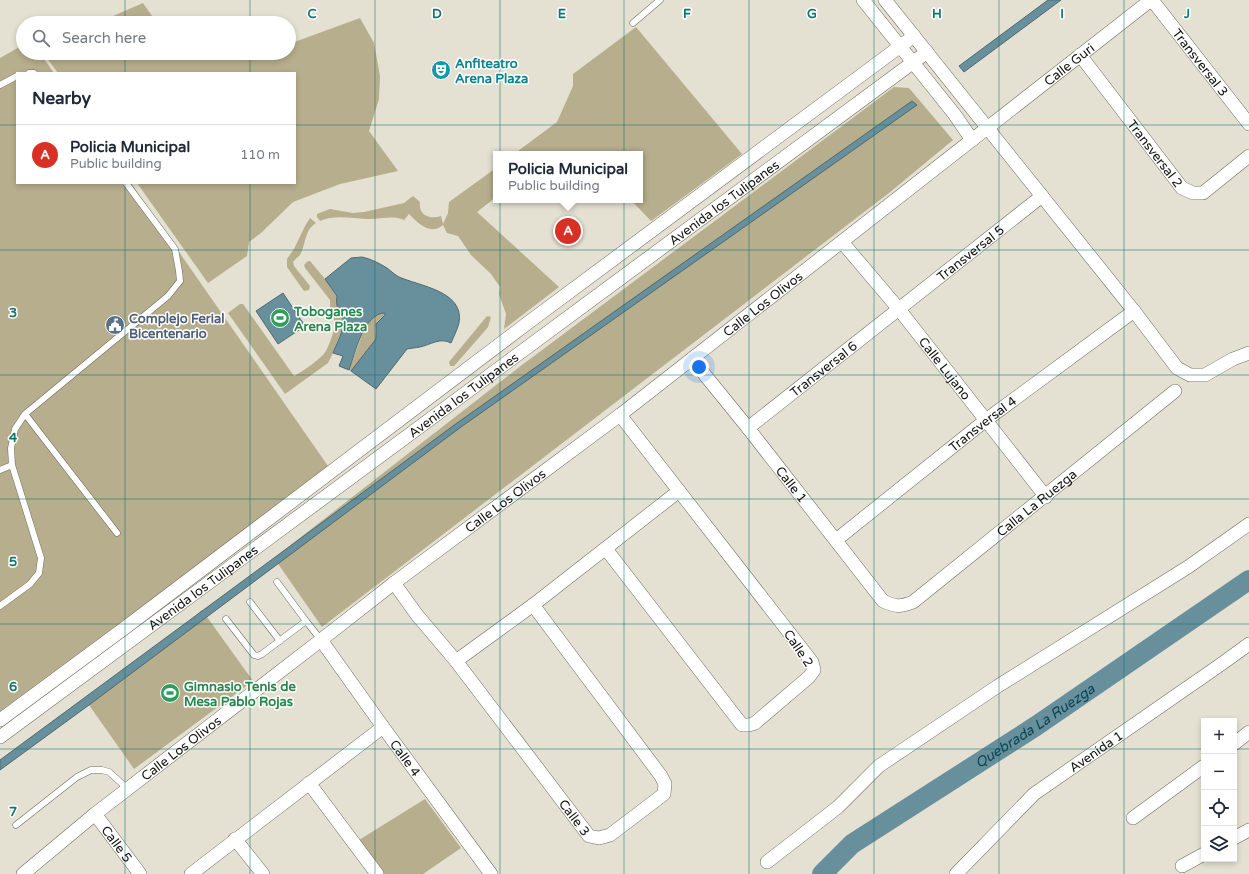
<!DOCTYPE html>
<html lang="en">
<head>
<meta charset="utf-8">
<style>
  body { margin:0; font-family:"Varela Round",sans-serif; background:#f2f2f3; color:#1f2937 }
  .controls { position:absolute; right:12px; bottom:12px; display:grid; overflow:hidden; border-radius:0px; box-shadow:0 2px 6px #0003 }
  .controls button { width:36px; height:36px; display:grid; place-items:center; padding:0; border:0; border-bottom:1px solid #e0e1e3; background:#fff; color:#1f2937; font:20px sans-serif }
  .you { position:absolute; left:699px; top:367px; width:14px; height:14px; margin:-10px; border:3px solid #fff; border-radius:50%; background:#1a73e8; box-shadow:0 0 0 6px #1a73e833 }
  .badge { display:grid; place-items:center; width:26px; height:26px; border-radius:50%; background:#d93025; color:#fff; font-size:13px; font-weight:700 }
  .pin { position:absolute; translate:-50% -50%; border:2px solid #fff; box-shadow:0 1px 4px #0006 }
  .popup { position:absolute; left:493px; top:151px; width:150px; height:52px; box-sizing:border-box; display:grid; place-content:center; border-radius:0px; background:#fff; filter:drop-shadow(0 1px 3px #0005); font-size:13px; white-space:nowrap; color:#747a83 }
  .popup b { font-size:15px; color:#1f2937 }
  .popup::after { content:''; position:absolute; left:50%; top:100%; margin-left:-8px; border:8px solid transparent; border-top-color:#fff }
  .list { margin:0; padding:0; list-style:none }
  h2 { display:flex; justify-content:space-between; align-items:center; height:52px; margin:0; padding:0 16px; font-size:17px }
  h2 small { font-size:13px; font-weight:400; color:#747a83 }
  .list li { display:grid; grid-template-columns:26px 1fr auto; gap:12px; align-items:center; box-sizing:border-box; height:60px; padding:0 16px; border-top:1px solid #e0e1e3 }
  .list b { display:block; font-size:15px; white-space:nowrap }
  .list p { margin:0; font-size:13px; white-space:nowrap; color:#747a83 }
  .list em { font-size:13px; font-style:normal; color:#747a83 }
  .icon { flex:none; width:22px; height:22px; fill:none; stroke:currentColor; stroke-width:2; stroke-linecap:round; stroke-linejoin:round }
  .map { position:relative; flex:none; width:1249px; height:874px; overflow:hidden }
  .search { position:absolute; background:#fff; box-shadow:0 2px 6px #0003; left:16px; top:16px; width:280px; height:44px; display:flex; align-items:center; gap:10px; box-sizing:border-box; padding:0 14px; border-radius:22px; color:#747a83; font-size:15px }
  .panel { position:absolute; background:#fff; box-shadow:0 2px 6px #0003; left:16px; top:72px; width:280px; height:112px; border-radius:0px }
  .map>svg:first-child { display:block }
  .green { fill:#b6ae8c }
  .water { fill:#678f9c; stroke:#4e6a71 }
  .lines { fill:none; stroke-linecap:round; stroke-linejoin:round }
  .river { stroke:#678f9c; stroke-width:20 }
  .lane-casing { stroke:#6e6b5e; stroke-width:7 }
  .street-casing { stroke:#6e6b5e; stroke-width:14 }
  .lane { stroke:#fff; stroke-width:6 }
  .street { stroke:#fff; stroke-width:13 }
  .grid { fill:none; stroke:#0f766e; stroke-width:1; stroke-opacity:0.55 }
  .labels { text-anchor:middle; stroke-width:3; stroke-linejoin:round; paint-order:stroke }
  .street-label { font-size:13px; fill:#14130d; stroke:#fff }
  .culture-label { font-size:13px; font-weight:bold; fill:#0d838f; stroke:#fff; text-anchor:start }
  .leisure-label { font-size:13px; font-weight:bold; fill:#27864d; stroke:#fff; text-anchor:start }
  .service-label { font-size:13px; font-weight:bold; fill:#4e5e75; stroke:#fff; text-anchor:start }
  .water-label { font-size:14px; font-style:italic; fill:#084554; stroke:#fff }
  .grid-label { font-size:13px; text-anchor:middle; font-weight:bold; fill:#0f766e; stroke:#fff; stroke-width:3; stroke-linejoin:round; paint-order:stroke }
</style>
</head>
<body>
<div class="map">
<svg width="1249" height="874" viewBox="0 0 1249 874">
  <rect width="100%" height="100%" fill="#e4e1d2"/>
  <path class="green" d="M143 3 157 23H97Z
    M360 18 374 43 380 76 379 99 369 131 398 171 340 184 293 202 261 233 249 242 247 256 208 283 137 183H295V73H58L43 53H289V44Z
    M636 27 742 154 651 221 631 200H640V154H514L557 122 573 86V74Z
    M23 45V53H40L54 73H17V183H131L328 466 194 568 0 711V58Z
    M894 87 909 88 953 140 889 193 322 627 274 558 522 365Z
    M496 168V197L477 212 559 287 504 329 506 314 499 294 500 287 491 274 471 255 458 236 447 233 443 225C430 236 418 223 409 214L404 220C393 215 381 219 370 219 354 219 335 214 320 221L317 217V214L330 209 353 213 364 212 404 203 413 196 420 202C418 215 430 220 441 216L443 224 448 213 449 202Z
    M310 218 316 223C304 230 306 245 300 255 298 257 295 259 293 262L294 266 310 286 309 290 304 291 287 267V259L294 249 305 226Z
    M308 261H310L325 279 337 296 338 310 342 315 343 326 333 353 328 363 285 394 228 313 240 304H243L294 376C302 372 321 359 326 351 330 343 333 333 336 324L330 310V300L305 268 304 265Z
    M382 313H385V315L378 321 375 328 376 339 351 371 349 370 364 330 371 318Z
    M487 316 491 317 488 327 483 333 454 366H450L449 362Z
    M202 610 253 681 134 769 89 705Z
    M425 799 461 848 423 874H383L359 840Z"/>
  <path class="water" d="M1048 0H1061L964 72 959 66Z
    M912 101 917 105 461 427 89 705 0 770V760L457 423Z
    M362 257C371 259 379 263 387 268 391 271 395 275 399 277 419 286 465 291 459 323 457 330 454 336 451 343 440 337 430 345 420 347 415 348 411 348 407 349L376 389 351 371 376 339V324L385 315V313C364 313 355 353 349 370L339 366 343 356 333 353C337 343 344 330 343 320 342 309 335 312 337 296L325 279 351 258Z
    M283 293 305 326 278 344 256 311Z"/>
  <g class="lines">
    <path class="river" id="s1" d="M822 874 852 844 1036 726 1249 580"/>
    <g class="lane-casing">
      <path id="lane" d="M633 23 660 0
        M29 73H34
        M0 85 17 76
        M25 414 117 533
        M0 470 12 465
        M250 602 280 641
        M0 606 30 584 39 573 41 558 12 465 11 448 15 429 25 414 168 296 180 281 179 271 175 249 126 183
        M226 619 254 655 258 656 262 654 306 621 277 582
        M306 621 321 640
        M16 825 77 777 91 770H102L109 772 128 789"/>
    </g>
    <g class="street-casing">
      <g id="street">
        <path d="M863 0 955 115 972 140"/>
        <path d="M885 0 1134 311 1177 368 1190 375H1205L1233 359 1249 353"/>
        <path id="s2" d="M1152 0 1249 124"/>
        <path id="s3" d="M1080 55 1182 188 1193 193H1203L1249 156"/>
        <path id="s4" d="M842 242 898 308 1046 497"/>
        <path id="s5" d="M692 359 748 428 883 601C896 607 900 607 913 602L1175 391"/>
        <path id="s6" d="M748 428 1042 196"/>
        <path id="s7" d="M836 540 986 420 1134 311"/>
        <path d="M606 549 742 725H749L755 723 809 677 814 670 812 662 620 415"/>
        <path id="s8" d="M394 583 417 615 456 661 589 836 599 838 610 835 664 794 665 784 661 776 533 605"/>
        <path id="s9" d="M321 640 383 727 491 874"/>
        <path d="M456 661 533 605 679 491"/>
        <path d="M0 720 126 627 533 319 914 36"/>
        <path id="s10" d="M0 737 927 52"/>
        <path d="M1234 744 1249 732"/>
        <path d="M309 783 377 874"/>
        <path id="s11" d="M95 814 140 874"/>
        <path d="M1133 818 1204 766"/>
        <path d="M1234 838 1249 830"/>
        <path d="M235 839 263 874"/>
        <path d="M767 862 838 807 879 766 998 686 1188 567 1249 524"/>
        <path d="M1182 866 1204 854"/>
        <path id="s12" d="M23 874 95 814 321 640 394 583 620 415 1151 0"/>
        <path d="M191 874 383 727"/>
        <path id="s13" d="M956 874 1034 794 1220 665 1249 644"/>
      </g>
    </g>
    <use href="#lane" class="lane"/>
    <use href="#street" class="street"/>
  </g>
  <path class="grid" d="M125 0V23M250 0V23M375 0V874M500 0V874M624 0V874M749 0V874M874 0V874M999 0V874M1124 0V874M125 53V73M250 53V73M0 125H17M295 125H1249M125 183V874M250 183V874M0 250H1249M0 375H1249M0 499H1249M0 624H1249M0 749H1204M1234 749H1249"/>
  <defs>
    <g id="theatre-disc" transform="scale(1)"><circle r="9.5" fill="#0f9aa8" stroke="#fff"/><path d="M-5-5.5Q0-4 5-5.5V0Q5 5 0 6Q-5 5-5 0ZM-3.3-2.5H-1v1.5H-3.3ZM1-2.5H3.3v1.5H1ZM-2.8 1Q0 5.5 2.8 1Z" fill="#fff"/></g>
    <g id="stadium-disc" transform="scale(1)"><circle r="9.5" fill="#2e9e5b" stroke="#fff"/><path d="M0-5a6.5 5 0 1 0 0 10a6.5 5 0 1 0 0-10ZM-3.5-1.8h7v3.6h-7Z" fill="#fff"/></g>
    <g id="civic-disc" transform="scale(1)"><circle r="9.5" fill="#5c6f8a" stroke="#fff"/><path d="M-.6-6.5H3V-4.5H.6V-3L4-1V1h2V6H-6V1h2V-1L-.6-3ZM-1.2 2.5V6h2.4V2.5Z" fill="#fff"/></g>
  </defs>
  <g fill-rule="evenodd">
    <use href="#theatre-disc" x="441" y="70"/>
    <use href="#stadium-disc" x="280" y="318"/>
    <use href="#civic-disc" x="115" y="325"/>
    <use href="#stadium-disc" x="170" y="693"/>
  </g>
  <g class="labels">
    <g class="street-label">
      <text dy="5" stroke="none"><textPath href="#s2" startOffset="79">Transversal 3</textPath></text>
      <text dy="5" stroke="none"><textPath href="#s12" startOffset="1323">Calle Guri</textPath></text>
      <text dy="5" stroke="none"><textPath href="#s3" startOffset="124">Transversal 2</textPath></text>
      <text dy="5" stroke="none"><textPath href="#s10" startOffset="900">Avenida los Tulipanes</textPath></text>
      <text dy="5" stroke="none"><textPath href="#s6" startOffset="283">Transversal 5</textPath></text>
      <text dy="5" stroke="none"><textPath href="#s12" startOffset="934">Calle Los Olivos</textPath></text>
      <text dy="5" stroke="none"><textPath href="#s6" startOffset="96">Transversal 6</textPath></text>
      <text dy="5" stroke="none"><textPath href="#s4" startOffset="163">Calle Lujano</textPath></text>
      <text dy="5" stroke="none"><textPath href="#s10" startOffset="576">Avenida los Tulipanes</textPath></text>
      <text dy="5" stroke="none"><textPath href="#s7" startOffset="187">Transversal 4</textPath></text>
      <text dy="5" stroke="none"><textPath href="#s5" startOffset="160">Calle 1</textPath></text>
      <text dy="5" stroke="none"><textPath href="#s12" startOffset="610">Calle Los Olivos</textPath></text>
      <text dy="5" stroke="none"><textPath href="#s5" startOffset="498">Calla La Ruezga</textPath></text>
      <text dy="5" stroke="none"><textPath href="#s10" startOffset="252">Avenida los Tulipanes</textPath></text>
      <text transform="translate(799 648) rotate(56)" y="5">Calle 2</text>
      <text dy="5" stroke="none"><textPath href="#s12" startOffset="202">Calle Los Olivos</textPath></text>
      <text dy="5" stroke="none"><textPath href="#s13" startOffset="187">Avenida 1</textPath></text>
      <text dy="5" stroke="none"><textPath href="#s9" startOffset="145">Calle 4</textPath></text>
      <text dy="5" stroke="none"><textPath href="#s8" startOffset="296">Calle 3</textPath></text>
      <text dy="5" stroke="none"><textPath href="#s11" startOffset="37">Calle 5</textPath></text>
    </g>
    <g class="culture-label">
      <text x="455" y="68">Anfiteatro<tspan x="455" dy="15">Arena Plaza</tspan></text>
    </g>
    <g class="leisure-label">
      <text x="294" y="316">Toboganes<tspan x="294" dy="15">Arena Plaza</tspan></text>
      <text x="184" y="691">Gimnasio Tenis de<tspan x="184" dy="15">Mesa Pablo Rojas</tspan></text>
    </g>
    <g class="service-label">
      <text x="129" y="323">Complejo Ferial<tspan x="129" dy="15">Bicentenario</tspan></text>
    </g>
    <g class="water-label">
      <text dy="5" stroke="none"><textPath href="#s1" startOffset="260">Quebrada La Ruezga</textPath></text>
    </g>
  </g>
  <g class="grid-label">
    <text x="312" y="18">C</text>
    <text x="437" y="18">D</text>
    <text x="562" y="18">E</text>
    <text x="687" y="18">F</text>
    <text x="812" y="18">G</text>
    <text x="937" y="18">H</text>
    <text x="1062" y="18">I</text>
    <text x="1187" y="18">J</text>
    <text x="13" y="317">3</text>
    <text x="13" y="442">4</text>
    <text x="13" y="566">5</text>
    <text x="13" y="691">6</text>
    <text x="13" y="816">7</text>
  </g>
</svg>
<div class="controls">
<button>+</button>
<button>−</button>
<button><svg class="icon" aria-label="locate" viewBox="0 0 24 24"><circle cx="12" cy="12" r="6"/><path d="M12 2v4M12 18v4M2 12h4M18 12h4"/></svg></button>
<button><svg class="icon" aria-label="layers" viewBox="0 0 24 24"><path d="M12 4l9 5-9 5-9-5zM3 14l9 5 9-5"/></svg></button>
</div>
<div class="you"></div>
<div class="pin badge" style="left:568px;top:231px">A</div>
<div class="popup"><b>Policia Municipal</b>Public building</div>
<div class="search"><svg class="icon" aria-label="search" viewBox="0 0 24 24"><circle cx="10" cy="10" r="6"/><path d="M15 15l6 6"/></svg>Search here</div>
<section class="panel">
<h2>Nearby<small></small></h2>
<ul class="list">
<li><span class="badge">A</span><div><b>Policia Municipal</b><p>Public building</p></div><em>110 m</em></li>
</ul>
</section>
</div>
</body>
</html>
